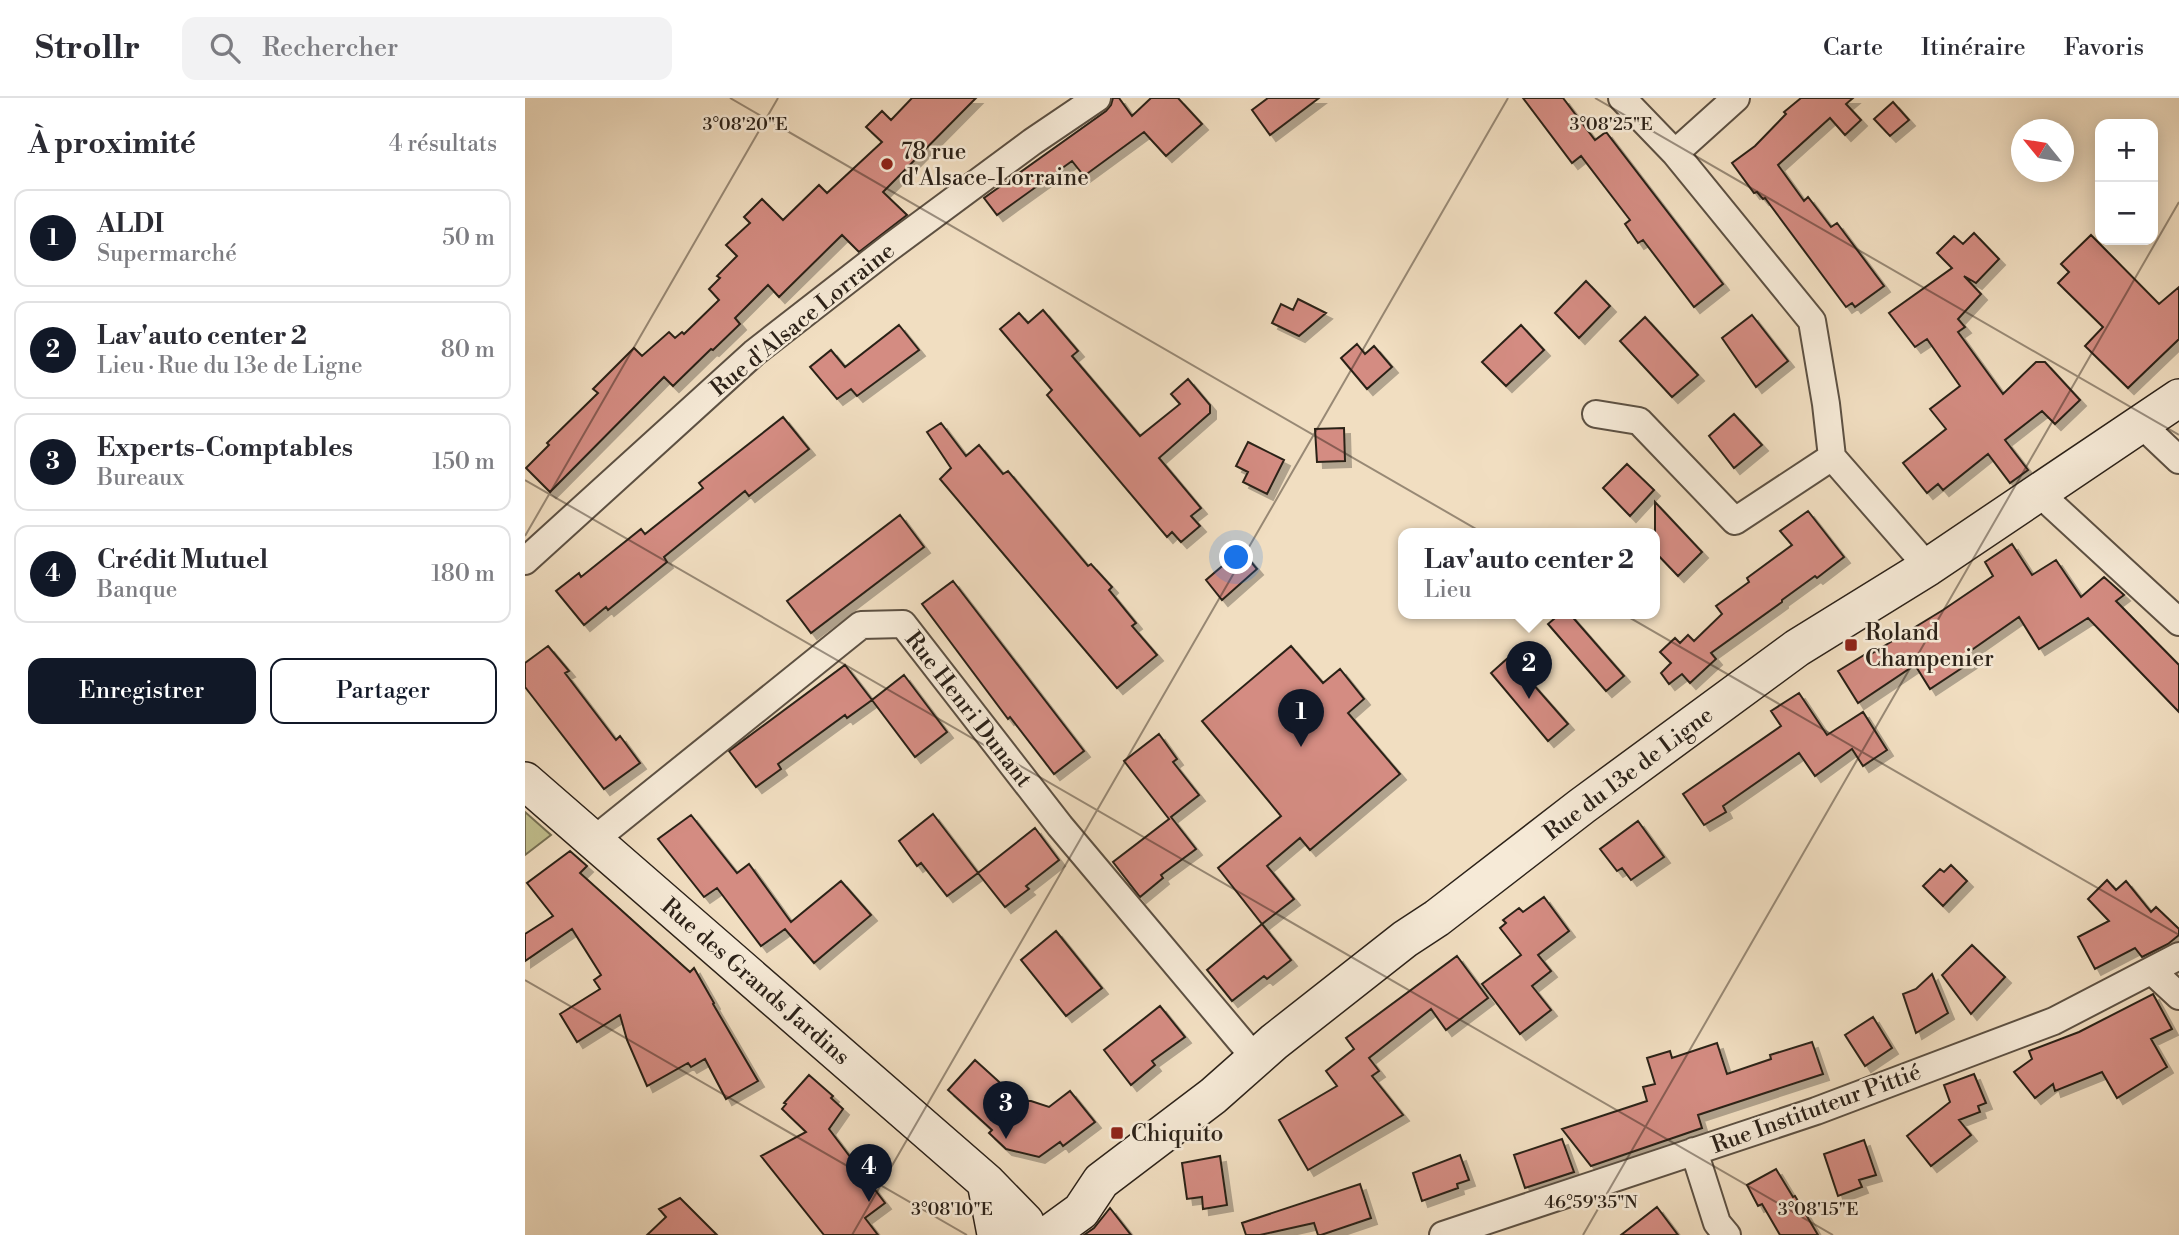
<!DOCTYPE html>
<html lang="fr">
<head>
<meta charset="utf-8">
<style>
  body { margin:0; font-family:"Libre Bodoni",serif; background:#f2f2f3; color:#2b2b33 }
  .controls { position:absolute; right:21px; top:21px; display:grid; overflow:hidden; border-radius:14px; box-shadow:0 4px 18px #0003 }
  .controls button { width:63px; height:63px; display:grid; place-items:center; padding:0; border:0; border-bottom:2px solid #e1e1e2; background:#fff; color:#2b2b33; font:35px sans-serif }
  .compass { position:absolute; left:1486px; top:21px; width:63px; height:63px; border-radius:50%; background:#fff; box-shadow:0 4px 18px #0003; rotate:300deg }
  .you { position:absolute; left:712px; top:460px; width:24px; height:24px; margin:-18px; border:5px solid #fff; border-radius:50%; background:#1a73e8; box-shadow:0 0 0 10px #1a73e833 }
  .badge { display:grid; place-items:center; width:46px; height:46px; border-radius:50%; background:#111827; color:#fff; font-size:23px; font-weight:700 }
  .pin { position:absolute; translate:-50% -58px; filter:drop-shadow(0 2px 4px #0008) }
  .pin::after { content:''; position:absolute; top:37px; width:24px; height:21px; background:inherit; clip-path:polygon(0 0,100% 0,50% 100%) }
  .popup { position:absolute; left:873px; top:430px; width:262px; height:91px; box-sizing:border-box; display:grid; place-content:center; border-radius:14px; background:#fff; filter:drop-shadow(0 2px 5px #0005); font-size:23px; white-space:nowrap; color:#7c7c81 }
  .popup b { font-size:26px; color:#2b2b33 }
  .popup::after { content:''; position:absolute; left:50%; top:100%; margin-left:-14px; border:14px solid transparent; border-top-color:#fff }
  .list { margin:0; padding:0; list-style:none }
  h2 { display:flex; justify-content:space-between; align-items:center; height:91px; margin:0; padding:0 28px; font-size:30px }
  h2 small { font-size:23px; font-weight:400; color:#7c7c81 }
  .list li { display:grid; grid-template-columns:46px 1fr auto; gap:21px; align-items:center; box-sizing:border-box; height:98px; margin:0 14px 14px; padding:0 14px; border:2px solid #e1e1e2; border-radius:14px }
  .list b { display:block; font-size:26px; white-space:nowrap }
  .list p { margin:0; font-size:23px; white-space:nowrap; color:#7c7c81 }
  .list em { font-size:23px; font-style:normal; color:#7c7c81 }
  .actions { display:flex; gap:14px; padding:21px 28px }
  .actions a { flex:1; padding:16px 0; border:2px solid #111827; border-radius:14px; text-align:center; font-size:24px; color:#111827 }
  .actions .main { background:#111827; color:#fff }
  .icon { flex:none; width:38px; height:38px; fill:none; stroke:currentColor; stroke-width:2; stroke-linecap:round; stroke-linejoin:round }
  .map { position:relative; flex:none; width:1654px; height:1137px; overflow:hidden }
  header { display:flex; align-items:center; gap:42px; box-sizing:border-box; height:98px; padding:0 35px; background:#fff; border-bottom:2px solid #e1e1e2 }
  header strong { font-size:33px }
  nav { display:flex; gap:38px; margin-inline-start:auto; font-size:24px }
  .search { width:490px; height:63px; background:#f2f2f3; display:flex; align-items:center; gap:18px; box-sizing:border-box; padding:0 24px; border-radius:14px; color:#7c7c81; font-size:26px }
  main { display:flex }
  aside { flex:1; background:#fff }
  .map>svg:first-child { display:block }
  .green { fill:#c1bf8e; stroke:#767054; stroke-width:2 }
  .building { fill:#d48c82; stroke:#2c2219; stroke-width:2; filter:url(#shadow) }
  .lines { fill:none; stroke-linecap:round; stroke-linejoin:round }
  .street-casing { stroke:#5d5143; stroke-width:30 }
  .secondary-casing { stroke:#2c2219; stroke-width:40 }
  .street { stroke:#f6ead7; stroke-width:26 }
  .secondary { stroke:#f6ead7; stroke-width:37 }
  .ticks { fill:none; stroke:#2c2219; stroke-width:2; stroke-opacity:0.45 }
  .poi-dot { fill:#8f2418; stroke:#f6ead7; stroke-width:2.5 }
  .labels { text-anchor:middle; stroke-width:5; stroke-linejoin:round; paint-order:stroke }
  .poi-label { font-size:23px; fill:#2c2219; stroke:#f6ead7; text-anchor:start }
  .street-label { font-size:23px; fill:#2c2219; stroke:#f6ead7 }
  .ticks-label { font-size:18px; text-anchor:middle; fill:#2c2219; stroke:#f6ead7; stroke-width:5; stroke-linejoin:round; paint-order:stroke }
</style>
</head>
<body>
<header>
<strong>Strollr</strong>
<div class="search"><svg class="icon" aria-label="search" viewBox="0 0 24 24"><circle cx="10" cy="10" r="6"/><path d="M15 15l6 6"/></svg>Rechercher</div>
<nav><a>Carte</a><a>Itinéraire</a><a>Favoris</a></nav>
</header>
<main>
<aside>
<h2>À proximité<small>4 résultats</small></h2>
<ul class="list">
<li><span class="badge">1</span><div><b>ALDI</b><p>Supermarché</p></div><em>50 m</em></li>
<li><span class="badge">2</span><div><b>Lav'auto center 2</b><p>Lieu · Rue du 13e de Ligne</p></div><em>80 m</em></li>
<li><span class="badge">3</span><div><b>Experts-Comptables</b><p>Bureaux</p></div><em>150 m</em></li>
<li><span class="badge">4</span><div><b>Crédit Mutuel</b><p>Banque</p></div><em>180 m</em></li>
</ul>
<div class="actions"><a class="main">Enregistrer</a><a>Partager</a></div>
</aside>
<div class="map">
<svg width="1654" height="1137" viewBox="0 0 1654 1137">
  <defs>
    <filter id="shadow"><feDropShadow dx="6" dy="6" stdDeviation="0" flood-color="#0004"/></filter>
  </defs>
  <rect width="100%" height="100%" fill="#f1dec1"/>
  <filter id="stains"><feTurbulence type="fractalNoise" baseFrequency=".00286" numOctaves="4"/><feColorMatrix values="0 0 0 0 .2 0 0 0 0 .09 0 0 0 0 .02 0 0 0 .5 -.17"/></filter>
  <radialGradient id="worn" r=".72"><stop offset=".6" stop-color="#630" stop-opacity="0"/><stop offset="1" stop-color="#630" stop-opacity=".3"/></radialGradient>
  <path class="green" d="M0 714 26 737 0 757Z"/>
  <path class="building" d="M387 0H451L358 94 382 117 334 154 317 137 254 199 243 187 210 220 215 226 188 252 186 251 148 288 139 279 25 394 1 370 24 347 22 345 73 295 68 291 109 250 117 258 144 234 150 240 157 234 159 236 194 202 184 191 195 180 192 178 212 158 201 147 225 125 219 119 237 101 258 122 294 87 302 95 357 44 341 29 357 13 366 22Z
    M588 0H594L607 18 626 0H653L677 26 641 58 619 34 559 78 547 63 472 117 459 100 581 13 586 7Z
    M743 0H794L745 37 727 12Z
    M998 0H1038L1070 42 1081 34 1198 186 1169 209 1118 142 1113 145 1100 126 1105 122 1056 58 1047 65Z
    M1276 0H1328L1321 6 1336 22 1320 37 1305 20 1253 67 1279 103 1283 99 1306 129 1312 125 1359 188 1330 209 1327 205 1321 209 1240 100 1238 101 1232 94 1229 95 1207 65 1230 48 1261 16 1259 14Z
    M1368 4 1384 22 1365 38 1349 21Z
    M1449 135 1474 161 1451 185 1439 178 1456 196 1433 221 1440 229 1433 234 1478 296 1511 264H1520L1555 302 1530 326 1517 313 1480 342 1503 372 1485 385 1463 356 1418 392 1413 386 1402 395 1378 365 1421 331 1405 311 1435 288 1402 241 1390 249 1364 215 1427 170 1412 155 1429 138 1438 146Z
    M1566 137 1634 206 1654 189V241L1603 290 1560 248 1578 229 1533 185 1544 174 1536 166Z
    M1061 183 1085 208 1054 240 1030 215Z
    M773 201 801 215 774 238 747 225 756 206 768 212Z
    M518 212 553 253 547 258 615 338 655 306 646 296 663 281 685 307V315L634 360 676 410 666 418 675 428 656 444 647 434 642 439 522 297 527 292 475 231 494 215 503 225Z
    M1227 217 1263 263 1231 289 1197 240Z
    M1120 219 1173 277 1147 299 1095 243Z
    M374 227 394 252 332 298 326 291 312 301 285 269 306 252 320 269Z
    M996 227 1019 252 981 288 957 264Z
    M832 246 840 256 849 248 867 269 842 291 816 260Z
    M1209 316 1237 347 1209 370 1184 338Z
    M258 319 284 351 224 398 220 393 139 459 142 464 83 512 81 509 59 527 31 493 54 475 56 479 116 431 120 436 178 390 174 385Z
    M416 325 441 358 454 347 478 376 483 373 563 468 566 466 587 489 584 492 611 525 607 528 632 557 592 590 415 381 426 370 402 334Z
    M819 330 820 363 792 364 790 331Z
    M723 344 759 362 742 396 718 384 723 374 711 368Z
    M1102 366 1129 392 1105 418 1078 390Z
    M1130 404 1177 454 1153 478 1130 454Z
    M1283 413 1319 459 1292 480 1290 478 1257 502V504L1186 555 1191 561 1165 585 1157 576 1144 586 1136 575 1146 565 1135 554 1150 540 1155 545 1163 537 1169 543 1197 516 1191 508 1224 484 1222 480 1267 447 1255 433Z
    M375 417 399 449 286 535 262 503Z
    M1487 446 1507 477 1531 462 1556 499 1579 479 1599 497 1591 503 1654 567V614L1563 520 1514 551 1494 519 1441 556 1446 564 1405 591 1390 567 1333 605 1313 573 1344 554 1346 556 1418 512 1468 478 1460 464Z
    M716 452 732 471 697 502 681 482Z
    M428 483 559 653 529 676 485 619 483 621 397 506Z
    M1036 515H1044L1099 578 1081 593 1023 526Z
    M23 548 44 573 40 575 91 642 95 638 115 665 79 691 0 589V565Z
    M766 548 798 585 815 571 839 601 823 615 875 676 785 752 775 740 742 768 769 801 737 826 693 770 756 718 677 623Z
    M984 559 1043 626 1023 643 966 575Z
    M320 567 347 602 322 620 320 617 253 666 256 671 231 689 204 653Z
    M379 577 422 634 390 659 347 602Z
    M1274 595 1302 637 1338 614 1362 652 1338 668 1327 651 1290 678 1274 655 1198 708 1201 714 1179 727 1158 696 1256 628 1246 613Z
    M634 636 652 661 648 664 674 697 646 719 671 751 636 777 638 780 615 799 588 764 644 721 599 663Z
    M408 716 453 775 422 798 396 765 392 768 374 743Z
    M166 717 212 775 224 766 266 824 316 783 346 817 289 865 260 831 236 848 192 790 179 799 133 741Z
    M1113 723 1139 759 1106 782 1097 770 1092 773 1075 751Z
    M510 730 534 762 501 788 504 791 480 809 453 775Z
    M45 753 62 768 55 775 165 874 169 870 189 905 188 906 233 983 201 1001 180 961 166 969 163 965 122 988 102 942 95 917 52 944 35 916 75 891 69 882 76 877 47 831 0 863V836L28 818 2 785Z
    M1426 767 1442 783 1418 808 1398 788 1415 771 1419 774Z
    M1582 782 1591 792 1601 783 1626 814 1631 809 1654 831V837L1643 846 1617 859 1610 850 1570 871 1553 839 1584 823 1563 801Z
    M1019 799 1044 833 1013 857 1026 873 1007 888 1026 912 995 936 957 886 996 857 975 830 981 825 978 822 994 810 998 814Z
    M737 826 766 862 742 881 739 878 707 903 682 872Z
    M531 833 577 890 541 918 496 862Z
    M1447 847 1480 879 1446 916 1417 877Z
    M932 858 963 900 921 932 906 911 844 960 854 973 847 978 878 1017 783 1072 754 1022 812 988 801 973 829 951 821 940Z
    M1407 876 1423 915 1391 935 1378 896 1391 891Z
    M1628 896 1647 931 1626 941 1642 969 1592 1000 1577 974 1530 993 1528 986 1510 1000 1489 974 1507 961 1504 953 1554 934Z
    M635 908 660 939 627 963 630 967 606 987 579 952Z
    M1348 919 1367 950 1340 968 1320 937Z
    M1287 944 1298 976 1173 1017 1177 1030 1066 1068 1037 1031 1122 1003 1118 989 1130 986 1122 960 1145 953 1147 960 1192 945 1202 976 1246 961 1245 957Z
    M450 962 495 1003H506L524 1009 545 993 570 1024 538 1048 535 1044 514 1059 481 1051 464 1035 467 1032 423 992Z
    M1449 976 1461 1005 1453 1008 1455 1014 1434 1022 1446 1037 1406 1068 1382 1038 1425 1004 1419 987Z
    M284 977 308 998 306 1000 318 1011 304 1031 360 1105 340 1120 353 1137H299L236 1058 281 1034 257 1011 261 1006 259 1005Z
    M1037 1041 1049 1074 1000 1090 989 1057Z
    M1339 1042 1351 1077 1334 1082 1337 1089 1313 1098 1299 1056Z
    M935 1057 944 1082 932 1086 933 1090 897 1103 888 1075Z
    M695 1058 702 1107 678 1111 677 1099 662 1101 657 1065Z
    M1251 1071 1268 1099 1270 1098 1293 1137H1255L1237 1106 1233 1108 1222 1087Z
    M835 1086 846 1120 796 1137H793L789 1125 735 1137H721L717 1125Z
    M155 1100 192 1137H122L141 1119 134 1111Z
    M1132 1109 1153 1137H1096Z
    M585 1110 606 1137H559L569 1130Z"/>
  <g class="lines">
    <g class="street-casing">
      <path id="street" d="M1097 0 1150 55 1287 223 1301 306 1307 359 1403 469
        M1150 55 1211 0
        M1071 316 1114 323 1210 423 1307 359
        M1616 326 1654 362
        M1514 395 1654 524
        M0 463 229 255 364 150 507 44 572 0
        M69 742 336 527 378 526 535 728 730 960
        M1627 873 1654 898
        M1169 1053 1192 1125 1202 1137
        M918 1137 1291 1013 1529 923 1654 858"/>
    </g>
    <g class="secondary-casing">
      <path id="secondary" d="M0 683 461 1084 500 1124
        M461 1084 471 1136
        M523 1137 556 1113 576 1083 688 998 749 944 880 841 912 820 1057 708 1272 550 1403 469 1654 300"/>
    </g>
    <use href="#street" class="street"/>
    <use href="#secondary" class="secondary"/>
  </g>
  <path class="ticks" d="M205 0 1654 837M1070 0 1654 337M0 382 1308 1137M0 438 253 0M0 882 442 1137M327 1137 983 0M1058 1137 1654 104"/>
  <g class="poi-dot">
    <circle cx="362" cy="66" r="7"/>
    <rect x="1319" y="540" width="14" height="14" rx="3.5"/>
    <rect x="585" y="1028" width="14" height="14" rx="3.5"/>
  </g>
  <g class="labels">
    <g class="poi-label">
      <text x="376" y="61">78 rue<tspan x="376" dy="26">d'Alsace-Lorraine</tspan></text>
      <text x="1340" y="542">Roland<tspan x="1340" dy="26">Champenier</tspan></text>
      <text x="606" y="1043">Chiquito</text>
    </g>
    <g class="street-label">
      <text transform="translate(277 221) rotate(-39)" y="8">Rue d'Alsace Lorraine</text>
      <text transform="translate(444 611) rotate(52)" y="8">Rue Henri Dunant</text>
      <text transform="translate(1103 675) rotate(-37)" y="8">Rue du 13e de Ligne</text>
      <text transform="translate(231 883) rotate(41)" y="8">Rue des Grands Jardins</text>
      <text transform="translate(1291 1010) rotate(-20)" y="8">Rue Instituteur Pittié</text>
    </g>
  </g>
  <g class="ticks-label">
    <text x="220" y="32">3°08'20"E</text>
    <text x="1086" y="32">3°08'25"E</text>
    <text x="1066" y="1110">46°59'35"N</text>
    <text x="427" y="1117">3°08'10"E</text>
    <text x="1293" y="1117">3°08'15"E</text>
  </g>
  <rect width="100%" height="100%" filter="url(#stains)"/>
  <rect width="100%" height="100%" fill="url(#worn)"/>
</svg>
<div class="controls">
<button>+</button>
<button>−</button>
</div>
<svg class="compass" viewBox="-18 -18 36 36"><path d="M0-13l5 13h-10z" fill="#e53935"/><path d="M0 13l5-13h-10z" fill="#7c7c81"/></svg>
<div class="you"></div>
<div class="pin badge" style="left:776px;top:649px">1</div>
<div class="pin badge" style="left:1004px;top:601px">2</div>
<div class="popup"><b>Lav'auto center 2</b>Lieu</div>
<div class="pin badge" style="left:481px;top:1041px">3</div>
<div class="pin badge" style="left:344px;top:1104px">4</div>
</div>
</main>
</body>
</html>
